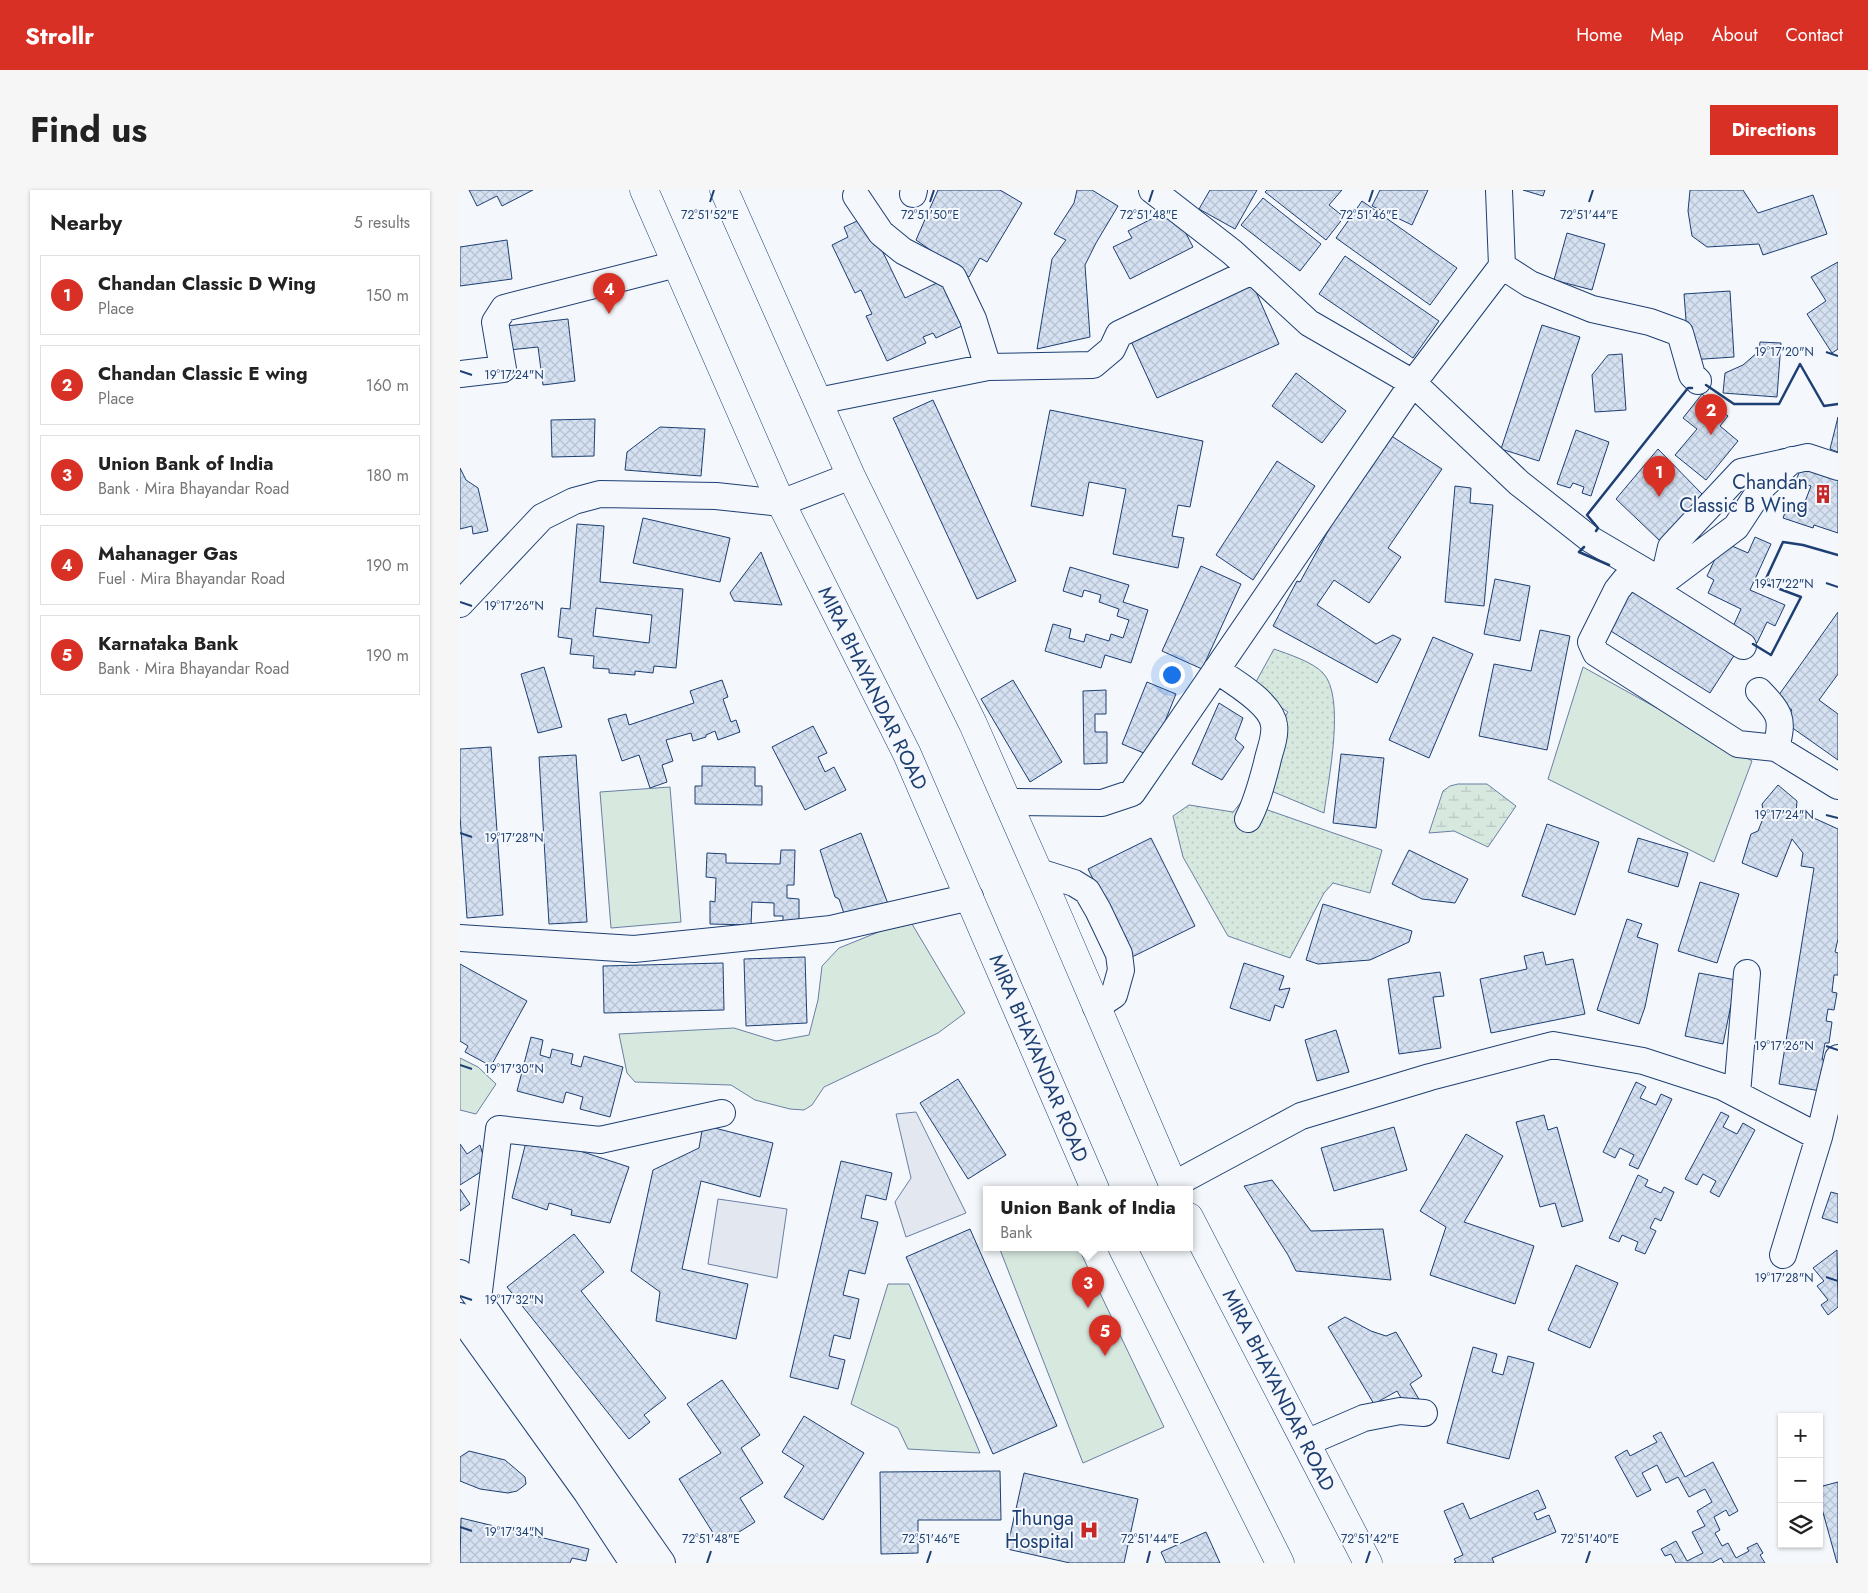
<!DOCTYPE html>
<html lang="en">
<head>
<meta charset="utf-8">
<style>
  body { margin:0; font-family:Jost,sans-serif; background:#f6f6f6; color:#222 }
  .controls { position:absolute; right:15px; bottom:15px; display:grid; overflow:hidden; border-radius:0px; box-shadow:0 1px 4px #0004 }
  .controls button { width:45px; height:45px; display:grid; place-items:center; padding:0; border:0; border-bottom:1px solid #e0e0e0; background:#fff; color:#222; font:25px sans-serif }
  .you { position:absolute; left:711px; top:484px; width:18px; height:18px; margin:-12px; border:4px solid #fff; border-radius:50%; background:#1a73e8; box-shadow:0 0 0 8px #1a73e833 }
  .badge { display:grid; place-items:center; width:32px; height:32px; border-radius:50%; background:#d93025; color:#fff; font-size:16px; font-weight:700 }
  .pin { position:absolute; translate:-50% -41px; filter:drop-shadow(0 1px 2px #0008) }
  .pin::after { content:''; position:absolute; top:26px; width:18px; height:15px; background:inherit; clip-path:polygon(0 0,100% 0,50% 100%) }
  .popup { position:absolute; left:523px; top:996px; width:210px; height:65px; box-sizing:border-box; display:grid; place-content:center; border-radius:0px; background:#fff; filter:drop-shadow(0 1px 4px #0005); font-size:16px; white-space:nowrap; color:#767676 }
  .popup b { font-size:19px; color:#222 }
  .popup::after { content:''; position:absolute; left:50%; top:100%; margin-left:-10px; border:10px solid transparent; border-top-color:#fff }
  .list { margin:0; padding:0; list-style:none }
  h2 { display:flex; justify-content:space-between; align-items:center; height:65px; margin:0; padding:0 20px; font-size:21px }
  h2 small { font-size:16px; font-weight:400; color:#767676 }
  .list li { display:grid; grid-template-columns:32px 1fr auto; gap:15px; align-items:center; box-sizing:border-box; height:80px; margin:0 10px 10px; padding:0 10px; border:1px solid #e0e0e0; border-radius:0px }
  .list b { display:block; font-size:19px; white-space:nowrap }
  .list p { margin:0; font-size:16px; white-space:nowrap; color:#767676 }
  .list em { font-size:16px; font-style:normal; color:#767676 }
  .icon { flex:none; width:28px; height:28px; fill:none; stroke:currentColor; stroke-width:2; stroke-linecap:round; stroke-linejoin:round }
  .map { position:relative; flex:none; width:1378px; height:1373px; overflow:hidden; border-radius:0px }
  header { display:flex; align-items:center; gap:30px; box-sizing:border-box; height:70px; padding:0 25px; background:#d93025; color:#fff }
  header strong { font-size:24px }
  nav { display:flex; gap:28px; margin-inline-start:auto; font-size:18px }
  .intro { display:flex; align-items:center; justify-content:space-between; box-sizing:border-box; height:120px; padding:0 30px }
  h1 { margin:0; font-size:35px }
  .button { padding:12px 22px; border-radius:0px; background:#d93025; color:#fff; font-size:18px; font-weight:700 }
  main { display:flex; gap:30px; padding:0 30px }
  aside { flex:1; background:#fff; border-radius:0px; box-shadow:0 1px 4px #0004 }
  .map>svg:first-child { display:block }
  .grass { fill:url(#grass-dots); stroke:#687fa3 }
  .wetland { fill:url(#wetland-marsh); stroke:#687fa3 }
  .green { fill:#d7e8df; stroke:#687fa3 }
  .parking { fill:#e3e8f0; stroke:#687fa3 }
  .building { fill:url(#building-cross-hatch); stroke:#1d3f73; fill-rule:evenodd }
  .lines { fill:none; stroke-linecap:round; stroke-linejoin:round }
  .minor-casing { stroke:#1d3f73; stroke-width:28 }
  .major-casing { stroke:#1d3f73; stroke-width:29 }
  .minor { stroke:#f4f7fb; stroke-width:26 }
  .major { stroke:#f4f7fb; stroke-width:28 }
  .wall { stroke:#1d3f73; stroke-width:2.5 }
  .ticks { fill:none; stroke:#1d3f73; stroke-width:2 }
  .labels { text-anchor:middle; stroke-width:4; stroke-linejoin:round; paint-order:stroke }
  .poi-label { font-size:20px; fill:#1d3f73; stroke:#f4f7fb; text-anchor:end }
  .street-label { font-size:20px; fill:#1d3f73; stroke:#f4f7fb }
  .ticks-label { font-size:12px; text-anchor:middle; fill:#1d3f73; stroke:#f4f7fb; stroke-width:4; stroke-linejoin:round; paint-order:stroke }
</style>
</head>
<body>
<header>
<strong>Strollr</strong>
<nav><a>Home</a><a>Map</a><a>About</a><a>Contact</a></nav>
</header>
<div class="intro"><h1>Find us</h1><a class="button">Directions</a></div>
<main>
<aside>
<h2>Nearby<small>5 results</small></h2>
<ul class="list">
<li><span class="badge">1</span><div><b>Chandan Classic D Wing</b><p>Place</p></div><em>150 m</em></li>
<li><span class="badge">2</span><div><b>Chandan Classic E wing</b><p>Place</p></div><em>160 m</em></li>
<li><span class="badge">3</span><div><b>Union Bank of India</b><p>Bank · Mira Bhayandar Road</p></div><em>180 m</em></li>
<li><span class="badge">4</span><div><b>Mahanager Gas</b><p>Fuel · Mira Bhayandar Road</p></div><em>190 m</em></li>
<li><span class="badge">5</span><div><b>Karnataka Bank</b><p>Bank · Mira Bhayandar Road</p></div><em>190 m</em></li>
</ul>
</aside>
<div class="map">
<svg width="1378" height="1373" viewBox="0 0 1378 1373">
  <defs>
    <pattern id="grass-dots" width="8" height="8" patternUnits="userSpaceOnUse" patternTransform="scale(1.25)"><rect width="8" height="8" fill="#d7e8df"/><path d="M2 2h.1M6 6h.1" fill="none" stroke="#b8c8c3" stroke-width="1.8" stroke-linecap="round"/></pattern>
    <pattern id="wetland-marsh" width="20" height="14" patternUnits="userSpaceOnUse" patternTransform="scale(1.25)"><rect width="20" height="14" fill="#d7e8df"/><path d="M1 5h8M5 5V1M11 12h8M15 12V8" fill="none" stroke="#b8c8c3"/></pattern>
    <pattern id="building-cross-hatch" width="8" height="8" patternUnits="userSpaceOnUse" patternTransform="scale(1.25)"><rect width="8" height="8" fill="#d5e0f0"/><path d="M0 0l8 8M0 8l8-8" fill="none" stroke="#b6c1d1"/></pattern>
  </defs>
  <rect width="100%" height="100%" fill="#f4f7fb"/>
  <path class="grass" d="M814 459C828 464 853 472 863 483 886 507 868 591 864 623L809 600 822 532 828 522 792 499Z
    M782 611 922 660 910 703 873 693 864 703 830 768 768 746 723 667 713 626 729 615 773 622Z"/>
  <path class="wetland" d="M998 594H1027L1056 616 1028 657 994 641 969 643 983 601 990 596Z"/>
  <path class="green" d="M1123 477 1292 571 1254 672 1088 589Z
    M210 597 221 732 151 738 140 602Z
    M452 734 505 823 478 843 364 897 352 915 344 920 330 919 295 910 271 895 175 892 167 883 159 844 274 838 316 851 349 845 358 810 362 776 379 758 421 741Z
    M0 868 18 877 36 894 16 924 0 920Z
    M539 1057H618L704 1237 623 1273Z
    M428 1094H449L520 1263 448 1259 438 1238 391 1214Z"/>
  <path class="parking" d="M456 922 506 1023 446 1047 435 1012 451 988 436 924Z
    M258 1009 327 1019 317 1088 248 1074Z"/>
  <path class="building" d="M9 0H73L42 16 37 6 17 16Z
    M478 0H540L562 13 527 72 520 68 509 87 456 50Z
    M617 0H632L658 16 636 53 625 75 630 147 577 159 592 69 606 50 594 44 614 13Z
    M750 0H797L775 39 739 19Z
    M807 0H882L869 15 884 27 866 50 805 2Z
    M920 0H968L952 35 912 16Z
    M1063 0H1085L1083 6Z
    M1230 0H1283L1298 23 1353 5 1367 44 1303 65 1299 54 1247 57 1232 46 1228 21Z
    M803 8 861 54 840 81 781 35Z
    M902 11 997 78 970 115 876 48Z
    M701 24 704 30 716 24 733 57 670 89 653 57 672 48 668 41Z
    M406 27 445 108 483 90 504 135 476 148 473 143 463 147 466 153 427 171 406 126 412 124 401 100 395 103 372 55 388 47 384 37Z
    M1107 43 1145 54 1132 100 1094 90Z
    M47 50 52 89 0 96V57Z
    M885 66 979 131 953 168 859 104Z
    M1378 72V159L1372 163 1347 124 1366 111 1351 87Z
    M793 95 819 154 697 208 670 149Z
    M1270 101 1274 167 1229 170 1224 104Z
    M108 129 115 191 83 195 78 157 49 160 46 136Z
    M1082 135 1120 147 1079 271 1041 259Z
    M1300 152 1321 153 1317 207 1263 203 1265 183 1283 175 1299 161Z
    M1162 164 1166 220 1135 222 1132 185 1148 165Z
    M836 183 886 221 862 253 812 216Z
    M1242 204 1268 226 1260 236 1278 251 1246 290 1215 265 1237 239 1223 228Z
    M473 210 556 391 517 409 433 228Z
    M590 220 743 251 730 317 718 315 712 346 724 348 718 378 653 364 666 299 629 292 623 326 571 316Z
    M1378 227V262L1370 259Z
    M135 229 134 266 92 267 91 230Z
    M200 237 245 239 241 286 165 280 167 262Z
    M1116 240 1149 252 1131 306 1122 303 1124 297 1113 293 1110 298 1097 294Z
    M930 245 982 279 928 358 941 367 909 413 874 390 857 415 916 454 933 445 941 449 917 493 813 436 837 391 840 392 878 323Z
    M1198 259 1242 304 1200 351 1156 309Z
    M817 271 855 296 793 390 756 365Z
    M1341 277 1378 290V343L1354 335 1353 338 1323 328 1329 312 1343 317 1351 296 1336 291Z
    M0 278 6 290 18 298 28 341 13 344 12 336 0 339Z
    M995 296 1011 298 1010 313 1033 315 1024 416 985 412Z
    M183 328 270 348 260 392 173 373Z
    M117 334 144 336 140 392 223 399 216 478 194 476 193 483 175 481V485L149 483V479L133 478 134 466 110 464 112 449 98 447 101 418 110 419ZM136 418 192 425 189 453 133 446Z
    M1295 347 1311 354 1290 400 1325 415 1315 436 1307 432 1297 453 1271 441 1281 419 1248 403 1254 390 1247 386 1263 352 1288 363Z
    M301 362 322 415 274 411 270 403Z
    M741 376 781 394 742 479 702 461Z
    M610 377 669 395 663 412 688 420 671 473 645 465 641 478 585 461 593 434 611 439 609 448 624 452 626 444 649 451 651 444 663 448 669 430 657 426 659 419 639 412 641 405 624 400 622 407 603 401Z
    M1035 389 1070 396 1060 451 1024 444Z
    M1173 395 1277 461 1250 503 1146 438Z
    M1378 422V484L1359 510 1378 524V570L1324 532 1332 520 1316 509Z
    M1080 440 1110 446 1087 560 1019 546 1034 474 1071 481Z
    M973 447 1013 464 969 568 929 550Z
    M84 477 102 537 78 543 61 484Z
    M262 490 268 507 263 509 271 532 276 530 280 542 258 550 255 541 246 545V547L233 551 231 543 206 550 213 571 202 575 207 592 190 598 179 565 162 571 148 529 166 524 169 535 234 513 230 501Z
    M553 490 602 572 570 592 521 509Z
    M687 492 716 504 691 566 662 554Z
    M646 500V524H635V542H647V573L624 574 623 501Z
    M759 513 783 528 775 549 784 557 762 590 732 574Z
    M353 536 367 563 358 567 365 582 374 577 386 600 345 620 312 557Z
    M31 557 43 725 7 728 0 626V559Z
    M881 564 924 568 916 638 873 633Z
    M116 565 127 732 89 734 79 567Z
    M242 576 295 577V596H302V615L235 614V596H242Z
    M1318 595 1337 611 1336 624 1356 629 1378 639V749L1375 762 1378 763V785H1374L1372 802 1377 803 1374 820 1368 819 1366 831 1372 832 1369 853H1365L1362 870H1366L1361 901 1319 894 1354 678 1341 676 1343 663 1332 649 1317 687 1282 673 1291 644 1298 641 1304 626 1302 614Z
    M1087 634 1139 652 1115 725 1062 706Z
    M401 643 430 719 387 732 379 709 375 707 360 660Z
    M691 648 735 736 672 767 628 679Z
    M1178 648 1228 663 1218 697 1168 682Z
    M321 660H335L334 695H327V708L339 709V732H323V726H314V713L292 712 291 735 250 734V711L255 712 256 688 246 687 247 663 266 664V673L320 674Z
    M949 660 1008 689 995 713 962 709 932 694Z
    M1240 692 1279 704 1257 773 1218 761Z
    M863 714 952 741 949 752 910 770 858 774 846 770Z
    M1167 729 1182 734 1177 747 1198 754 1185 817 1179 834 1137 820Z
    M1083 762 1086 775 1113 769 1125 824 1031 843 1020 789 1067 779 1064 766Z
    M345 767 347 833 286 836 284 769Z
    M263 773 264 820 144 823 143 776Z
    M784 773 824 786 819 800 830 798 823 818 815 815 810 831 770 818Z
    M0 774 67 811 31 876 5 862 8 856 0 851Z
    M980 782 984 806 973 807 981 858 939 864 928 789Z
    M1239 783 1276 790 1263 854 1225 846Z
    M876 840 889 882 857 891 845 850Z
    M71 847 83 850 80 865 90 868 92 859 113 864 111 874 121 877 124 866 163 877 150 927 120 919 123 907 106 902 103 913 57 901Z
    M498 889 546 965 508 989 460 913Z
    M1176 892 1186 897 1180 908 1196 915 1201 904 1212 909 1178 979 1169 975 1174 965 1160 958 1155 968 1143 962Z
    M1261 922 1269 926 1263 937 1277 944 1283 933 1295 940 1259 1007 1250 1002 1256 991 1243 984 1237 995 1225 989Z
    M1084 925 1088 940 1097 937 1123 1031 1102 1037 1095 1013 1080 1017 1056 932Z
    M243 935 313 953 300 1007 241 991 222 1079 288 1094 276 1149 196 1131 200 1102 171 1081 193 980 239 958Z
    M934 937 947 980 874 1001 861 958Z
    M68 944 169 977 150 1033 111 1025 112 1020 89 1013 87 1020 52 1008Z
    M1006 944 1043 966 1004 1032 1074 1056 1055 1114 970 1085 986 1037 960 1021Z
    M0 954 7 964 20 955 27 978 0 995Z
    M381 971 432 983 426 1010 406 1005 401 1028 418 1032 405 1084 389 1080 383 1105 399 1109 390 1149 374 1145 369 1166 385 1170 378 1199 330 1187Z
    M1178 985 1188 990 1185 996 1201 1003 1204 997 1214 1002 1201 1031 1195 1028 1190 1038 1196 1041 1185 1064 1175 1060 1178 1052 1162 1045 1159 1052 1149 1048Z
    M812 990 851 1041 923 1039 931 1090 836 1081 828 1065 784 996Z
    M0 999 10 1014 0 1021Z
    M1371 1002 1378 1004V1033L1362 1028Z
    M510 1039 597 1236 533 1264 446 1067Z
    M114 1044 144 1082 121 1101 206 1208 184 1225 190 1232 169 1249 47 1097Z
    M1377 1060 1378 1117 1368 1125 1361 1115 1368 1110 1357 1096 1364 1091 1353 1078Z
    M1116 1075 1158 1093 1130 1158 1088 1140Z
    M885 1127 911 1141 926 1146 936 1142 962 1186 950 1194 960 1211 947 1218 937 1201 914 1214 868 1137Z
    M1013 1157 1037 1164 1032 1182 1043 1185 1048 1166 1074 1173 1049 1269 987 1253Z
    M262 1190 300 1245 281 1258 303 1293 280 1308 295 1332 260 1354 219 1289 261 1263 227 1214Z
    M344 1226 404 1263 363 1330 324 1307 344 1276 322 1262Z
    M1201 1242 1225 1287 1253 1272 1278 1321 1269 1326 1266 1320 1254 1327 1260 1340 1255 1343 1262 1356 1268 1353 1276 1368 1289 1361 1287 1358 1297 1353 1303 1363 1300 1365 1305 1373H1264L1261 1368 1252 1373H1216L1211 1364 1205 1366 1201 1359 1216 1351 1227 1371 1243 1363 1232 1342 1245 1336 1237 1321 1252 1312 1245 1299 1229 1307 1218 1287 1206 1293 1197 1275 1182 1283 1191 1300 1177 1307 1155 1267 1167 1260 1170 1266 1197 1252 1193 1246Z
    M9 1261 45 1270 65 1287 66 1294 57 1301 48 1303 20 1299 0 1291V1267Z
    M540 1281 541 1330H458V1363L421 1364 420 1282Z
    M564 1283 678 1309 664 1373H610L547 1359Z
    M1378 1292V1373H1377L1359 1308V1297Z
    M1078 1300 1086 1318 1074 1323 1077 1330 1089 1325 1096 1342 1032 1368 1034 1373H994L996 1372 994 1369 1003 1365 984 1321 1003 1313 1010 1329Z
    M1 1328 129 1359 126 1371 112 1368 110 1373H0Z
    M746 1342 760 1373H706L701 1362Z"/>
  <g class="lines">
    <g class="minor-casing">
      <path id="minor" d="M692 0 772 62 849 133 953 193 1059 293 1130 349 1203 392
        M453 4 454 0
        M396 6 421 43 443 61 493 87 513 129 528 177
        M1042 76 1070 94 1132 119 1190 132 1220 143 1232 185 1238 191
        M0 184 43 179 35 132 44 118 217 74
        M358 211 528 177 633 175 652 159 659 144 792 81
        M1332 270 1303 296 1276 337 1203 392 1211 357 1281 282 1348 267 1378 277
        M0 414 82 327 114 311 140 304 256 306 321 313 391 286
        M1283 456 1175 388 1165 390 1157 400 1131 452 1136 463 1278 554 1316 558 1378 596
        M756 480C773 491 812 514 814 535 816 547 809 562 807 573 802 592 797 612 788 629
        M1299 501C1320 523 1324 528 1316 558
        M548 612 642 613 672 603 953 193 1042 76 1039 0
        M579 682 614 693 627 701 638 720 659 764 661 780 654 805 636 817
        M0 748 174 759 371 739 510 707
        M1277 904 1287 783
        M713 995 841 926 970 887 1093 855 1183 871 1263 897 1359 947
        M1323 1065 1359 947 1378 868
        M0 1083 202 1373
        M18 1109 39 939 140 950 262 923
        M0 1126 127 1303 173 1373
        M846 1253 904 1228 940 1221 964 1223"/>
    </g>
    <g class="major-casing">
      <path id="major" d="M184 0 321 313 447 564 635 999
        M264 0 391 286 513 534 593 715 715 999
        M729 1027 908 1373
        M662 1057 820 1373"/>
    </g>
    <use href="#minor" class="minor"/>
    <use href="#major" class="major"/>
    <path class="wall" d="M1246 195 1274 214H1319L1340 174 1364 216 1378 214
      M1136 341 1138 338 1127 325 1228 198H1232
      M1124 357 1119 362 1149 375
      M1293 454 1311 465 1341 407 1304 393 1323 352 1343 355 1378 365"/>
  </g>
  <path class="ticks" d="M250 12 254 0M470 12 474 0M689 12 693 0M909 12 913 0M1129 12 1133 0M1366 162 1378 166M0 181 12 185M1366 393 1378 397M0 412 12 416M1366 625 1378 628M0 643 12 647M1366 856 1378 860M0 875 12 879M1366 1087 1378 1091M0 1106 12 1110M0 1337 12 1341M247 1373 251 1361M467 1373 471 1361M687 1373 690 1361M906 1373 910 1361M1126 1373 1130 1361"/>
  <defs>
    <g id="building-bare" transform="scale(1.5)"><path d="M-4-6H4V6H1V3H-1V6H-4ZM-2.5-4.3h1.7v1.8h-1.7ZM.8-4.3h1.7v1.8H.8ZM-2.5-1h1.7V.8h-1.7ZM.8-1h1.7V.8H.8Z" fill="#c62828" stroke="#f4f7fb" stroke-width="2.5" paint-order="stroke"/></g>
    <g id="hospital-bare" transform="scale(1.5)"><path d="M-5-5h3v3.5h4V-5h3V5h-3V1.5h-4V5h-3Z" fill="#c62828" stroke="#f4f7fb" stroke-width="2.5" paint-order="stroke"/></g>
  </defs>
  <g fill-rule="evenodd">
    <use href="#building-bare" x="1363" y="304"/>
    <use href="#hospital-bare" x="629" y="1340"/>
  </g>
  <g class="labels">
    <g class="poi-label">
      <text x="1348" y="299">Chandan<tspan x="1348" dy="23">Classic B Wing</tspan></text>
      <text x="614" y="1335">Thunga<tspan x="614" dy="23">Hospital</tspan></text>
    </g>
    <g class="street-label">
      <text transform="translate(413 498) rotate(64)" y="7">MIRA BHAYANDAR ROAD</text>
      <text transform="translate(579 868) rotate(67)" y="7">MIRA BHAYANDAR ROAD</text>
      <text transform="translate(819 1200) rotate(63)" y="7">MIRA BHAYANDAR ROAD</text>
    </g>
  </g>
  <g class="ticks-label">
    <text x="250" y="29">72°51'52"E</text>
    <text x="470" y="29">72°51'50"E</text>
    <text x="689" y="29">72°51'48"E</text>
    <text x="909" y="29">72°51'46"E</text>
    <text x="1129" y="29">72°51'44"E</text>
    <text x="1324" y="166">19°17'20"N</text>
    <text x="54" y="189">19°17'24"N</text>
    <text x="1324" y="398">19°17'22"N</text>
    <text x="54" y="420">19°17'26"N</text>
    <text x="1324" y="629">19°17'24"N</text>
    <text x="54" y="652">19°17'28"N</text>
    <text x="1324" y="860">19°17'26"N</text>
    <text x="54" y="883">19°17'30"N</text>
    <text x="1324" y="1092">19°17'28"N</text>
    <text x="54" y="1114">19°17'32"N</text>
    <text x="54" y="1346">19°17'34"N</text>
    <text x="251" y="1353">72°51'48"E</text>
    <text x="471" y="1353">72°51'46"E</text>
    <text x="690" y="1353">72°51'44"E</text>
    <text x="910" y="1353">72°51'42"E</text>
    <text x="1130" y="1353">72°51'40"E</text>
  </g>
</svg>
<div class="controls">
<button>+</button>
<button>−</button>
<button><svg class="icon" aria-label="layers" viewBox="0 0 24 24"><path d="M12 4l9 5-9 5-9-5zM3 14l9 5 9-5"/></svg></button>
</div>
<div class="you"></div>
<div class="pin badge" style="left:1199px;top:307px">1</div>
<div class="pin badge" style="left:1251px;top:245px">2</div>
<div class="pin badge" style="left:628px;top:1118px">3</div>
<div class="popup"><b>Union Bank of India</b>Bank</div>
<div class="pin badge" style="left:149px;top:124px">4</div>
<div class="pin badge" style="left:645px;top:1166px">5</div>
</div>
</main>
</body>
</html>
